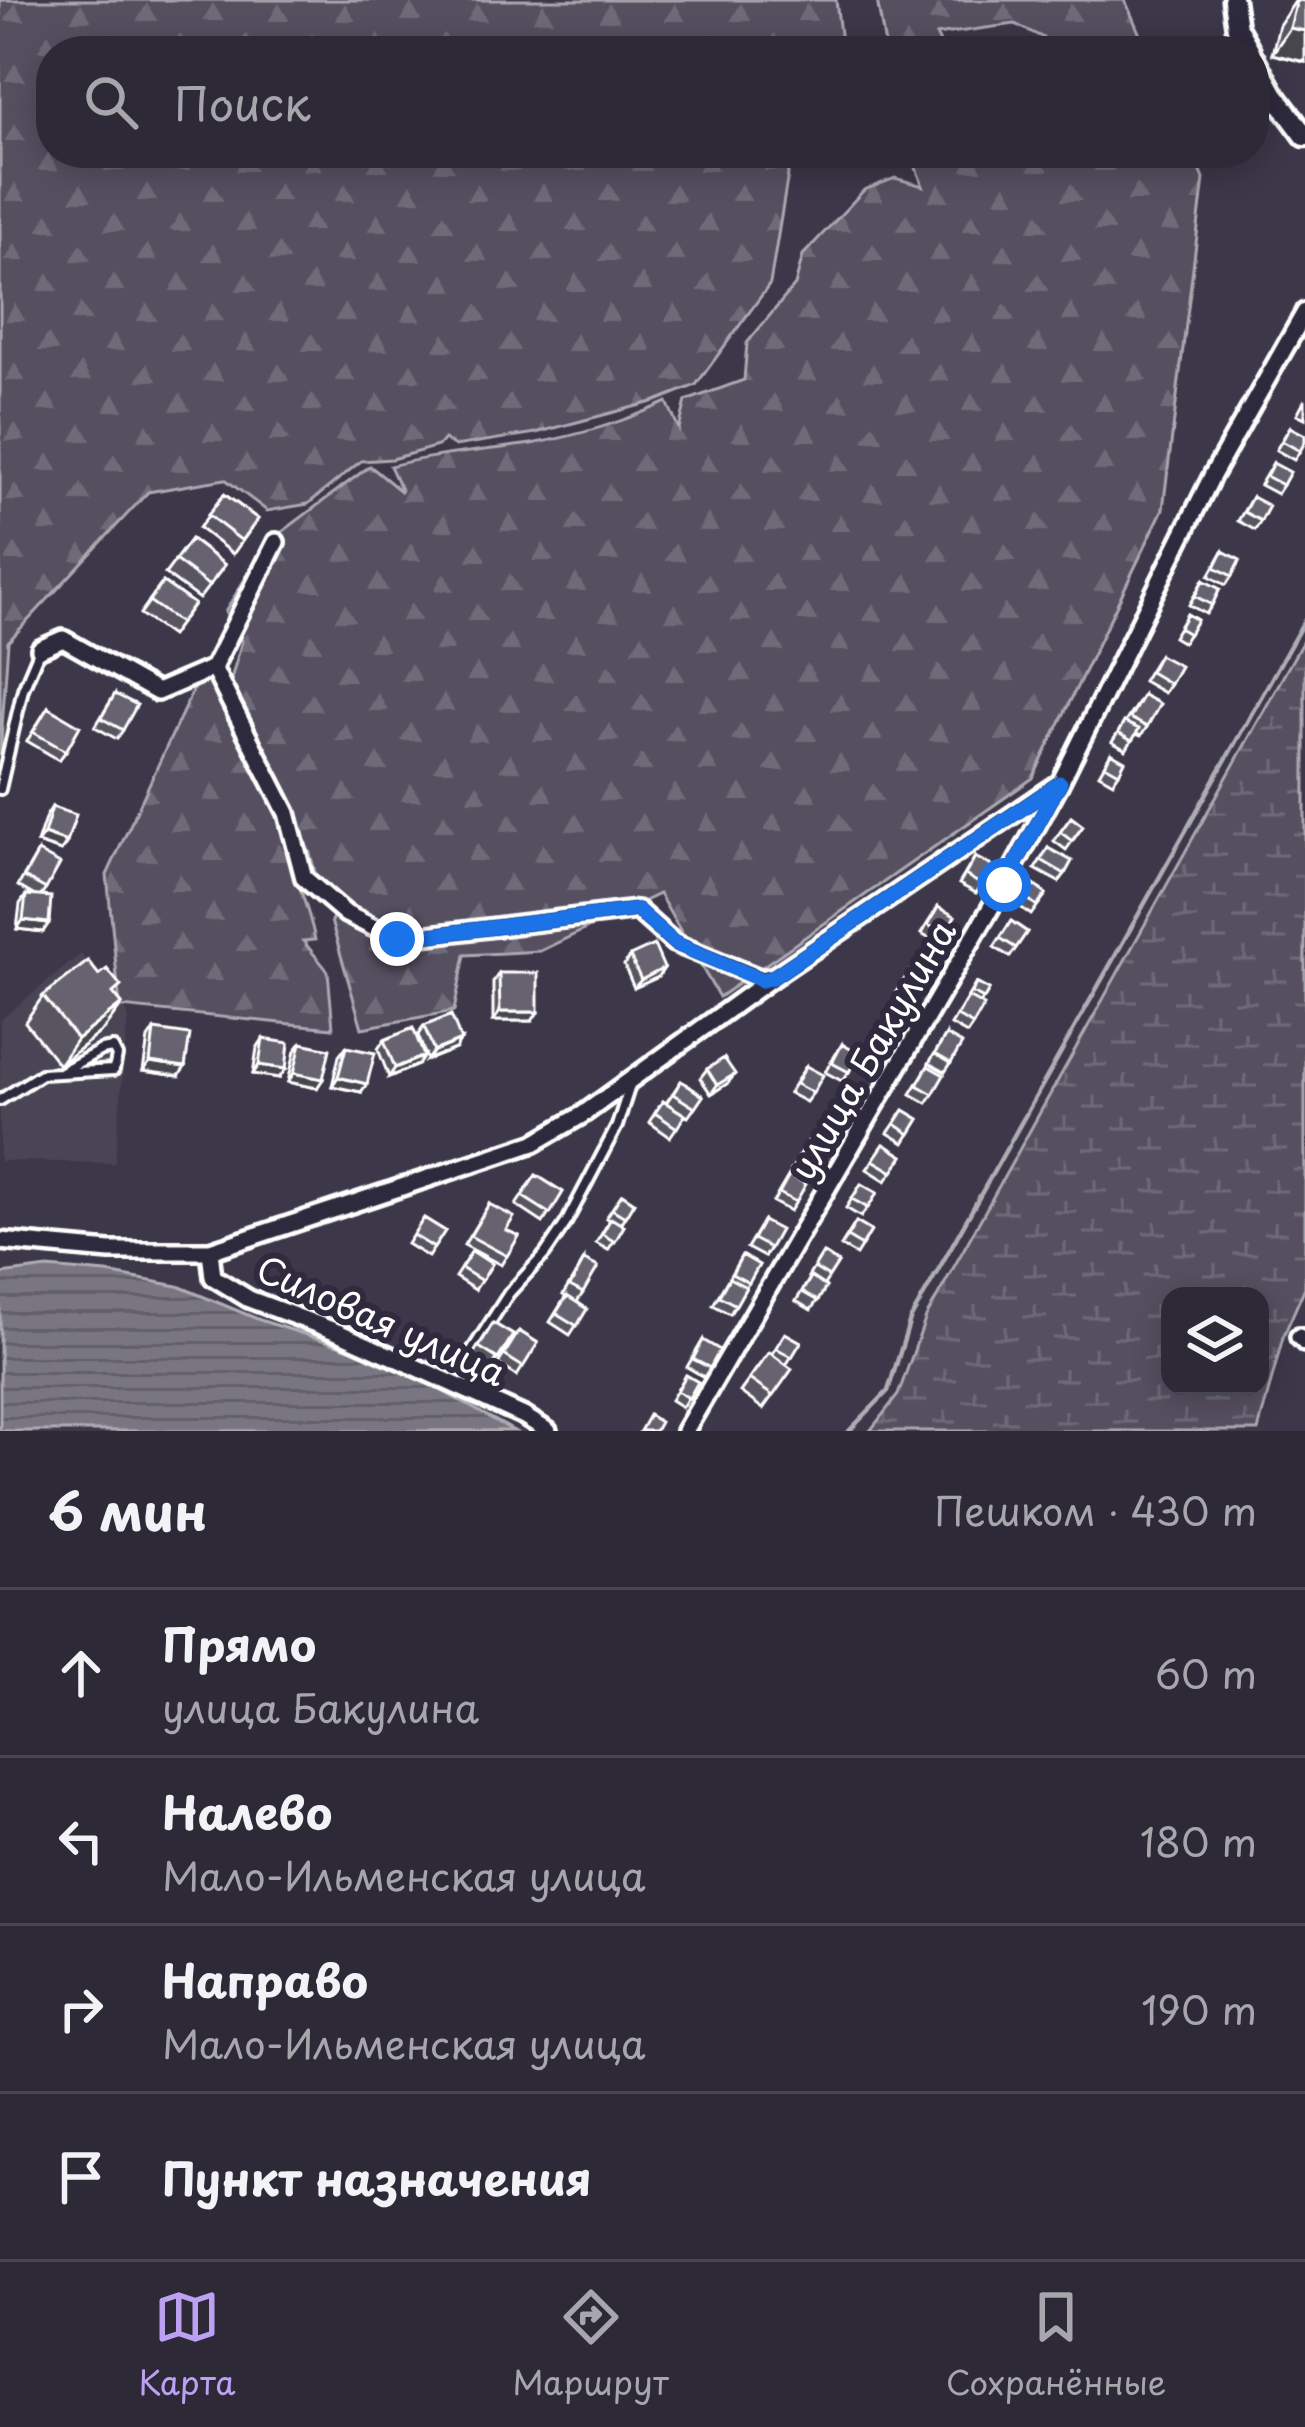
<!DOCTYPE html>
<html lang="ru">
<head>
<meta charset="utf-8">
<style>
  body { margin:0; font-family:"Playpen Sans",sans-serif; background:#393542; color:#f1f3f6 }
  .controls { position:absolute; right:36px; bottom:36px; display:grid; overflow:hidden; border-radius:24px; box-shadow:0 6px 30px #0003 }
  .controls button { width:108px; height:108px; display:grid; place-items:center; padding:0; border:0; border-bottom:3px solid #484552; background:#2d2937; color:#f1f3f6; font:60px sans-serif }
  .stop { position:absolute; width:36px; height:36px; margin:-27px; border:9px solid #1a73e8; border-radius:50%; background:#fff }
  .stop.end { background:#1a73e8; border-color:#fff; box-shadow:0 3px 12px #0008 }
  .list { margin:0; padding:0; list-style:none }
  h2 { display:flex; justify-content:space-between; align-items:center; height:156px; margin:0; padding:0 48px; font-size:51px }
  h2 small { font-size:39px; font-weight:400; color:#a7a6ad }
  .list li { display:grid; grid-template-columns:78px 1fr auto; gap:36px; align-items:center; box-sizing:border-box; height:168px; padding:0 48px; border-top:3px solid #484552 }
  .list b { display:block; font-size:45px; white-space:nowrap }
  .list p { margin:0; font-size:39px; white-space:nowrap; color:#a7a6ad }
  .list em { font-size:39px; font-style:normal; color:#a7a6ad }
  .icon { flex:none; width:66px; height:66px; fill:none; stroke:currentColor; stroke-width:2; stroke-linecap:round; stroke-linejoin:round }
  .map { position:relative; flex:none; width:1305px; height:1431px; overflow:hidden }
  .search { position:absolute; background:#2d2937; box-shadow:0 6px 30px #0003; left:36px; right:36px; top:36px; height:132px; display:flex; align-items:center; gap:30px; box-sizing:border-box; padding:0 42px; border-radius:48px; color:#a7a6ad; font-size:45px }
  .sheet { height:828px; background:#2d2937 }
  nav { display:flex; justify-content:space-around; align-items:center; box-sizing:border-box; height:168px; border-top:3px solid #484552; background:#2d2937; font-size:33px; color:#a7a6ad }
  nav a { display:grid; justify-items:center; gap:6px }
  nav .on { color:#bca0f2 }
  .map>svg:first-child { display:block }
  .built { fill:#494455 }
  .forest { fill:url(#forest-firs); stroke:#aaa8b0; stroke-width:3 }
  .wetland { fill:url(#wetland-marsh); stroke:#aaa8b0; stroke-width:3; fill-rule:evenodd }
  .water { fill:url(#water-rules); stroke:#afadb4; stroke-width:3 }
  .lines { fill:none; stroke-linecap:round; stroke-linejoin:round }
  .stream { stroke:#afadb4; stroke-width:4.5 }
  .service-casing { stroke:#fff; stroke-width:16 }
  .minor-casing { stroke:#fff; stroke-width:24 }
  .tertiary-casing { stroke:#fff; stroke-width:27 }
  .service { stroke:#2f2a3d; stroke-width:8 }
  .minor { stroke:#2f2a3d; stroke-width:15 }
  .tertiary { stroke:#2f2a3d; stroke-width:18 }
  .wall { fill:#585460; stroke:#fff; stroke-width:3 }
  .shaded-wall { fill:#47454e; stroke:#fff; stroke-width:3 }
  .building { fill:#666270; stroke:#fff; stroke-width:3 }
  .route { stroke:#1a73e8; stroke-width:15 }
  .labels { text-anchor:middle; stroke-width:12; stroke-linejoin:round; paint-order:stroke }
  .street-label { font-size:36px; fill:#fff; stroke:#2f2a3d }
</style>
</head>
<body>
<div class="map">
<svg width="1305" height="1431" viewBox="0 0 1305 1431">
  <defs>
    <pattern id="forest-firs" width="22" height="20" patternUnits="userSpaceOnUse" patternTransform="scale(3)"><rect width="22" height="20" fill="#555060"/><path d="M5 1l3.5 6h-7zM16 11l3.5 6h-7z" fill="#6e6a78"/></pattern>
    <pattern id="wetland-marsh" width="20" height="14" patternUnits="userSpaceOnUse" patternTransform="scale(3)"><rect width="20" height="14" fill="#555060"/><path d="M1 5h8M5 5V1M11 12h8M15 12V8" fill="none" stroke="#6e6a78"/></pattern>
    <pattern id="water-rules" width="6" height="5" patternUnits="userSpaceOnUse" patternTransform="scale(3)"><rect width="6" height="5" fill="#797682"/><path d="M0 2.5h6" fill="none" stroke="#626167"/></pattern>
  </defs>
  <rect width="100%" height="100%" fill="#3c3749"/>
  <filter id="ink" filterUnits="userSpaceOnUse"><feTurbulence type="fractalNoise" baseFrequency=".00833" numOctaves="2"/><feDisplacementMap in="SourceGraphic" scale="24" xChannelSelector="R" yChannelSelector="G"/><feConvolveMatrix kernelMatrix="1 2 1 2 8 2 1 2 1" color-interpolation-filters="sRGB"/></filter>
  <g filter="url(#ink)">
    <path class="built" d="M81 954 128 1015 115 1163 0 1161V1020Z"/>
    <path class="forest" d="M0 0H836L842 51H51V153H785L788 174 770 284 696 385 656 401 536 433 455 446 444 439 438 446 392 459 361 461 308 504 267 511 225 479 148 492 8 642 0 757Z
      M877 0H1125L1147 51H1070L1015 24 936 35 944 51H886Z
      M910 153H1193L1204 179 1163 509 1033 778 719 997 659 894 540 951 465 955 454 1011 362 1028 331 921 339 905 321 895 310 853 284 800C278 848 306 892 315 940L303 941 328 971 333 1028 120 1007 107 875 198 679 222 686C226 732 241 747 273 778L229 686 242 641 225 612 266 544 370 466 402 492 390 466C437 454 483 451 531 444 576 436 626 421 667 402L679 429 686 401 744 380 747 343 795 285 803 255 864 190 895 178 923 186Z"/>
    <path class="wetland" d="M1305 637V1287L1283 1337 1258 1431H870L898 1395 926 1317ZM1170 1296H1260V1386H1170Z"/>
    <path class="water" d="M48 1268 107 1273 178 1286 260 1320 388 1361 514 1431H0V1274Z"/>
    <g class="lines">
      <path class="stream" d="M849 1431 888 1391 910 1320 1305 619"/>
      <g class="service-casing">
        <path id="service" d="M0 789 23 689 40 649
          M0 1100 41 1074 114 1070 117 1056 113 1048 101 1050 61 1072
          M469 1355 509 1293 545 1254 566 1223 617 1126 631 1082"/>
      </g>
      <g class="minor-casing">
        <path id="minor" d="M40 649 63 639 157 692 213 668 287 813 304 878 346 914 397 939 637 910 674 943 762 979 770 977
          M213 668 276 542
          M0 1241 110 1251H210L534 1143 582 1115 773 977 1058 784
          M210 1251 213 1277 249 1299 340 1333 524 1416 548 1431
          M1299 1337 1305 1343
          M685 1431 1004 885 1060 783 1213 474 1305 312"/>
      </g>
      <g class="tertiary-casing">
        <path id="tertiary" d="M1233 0 1237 28 1250 51
          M1254 59 1273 93 1305 136"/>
      </g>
      <use href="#service" class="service"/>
      <use href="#minor" class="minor"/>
      <use href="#tertiary" class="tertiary"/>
    </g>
    <path class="wall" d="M1296 0 1305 62 1272 54 1279 25Z
      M1305 399V418L1297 414Z
      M1290 427 1300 451 1294 460 1276 450Z
      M1273 463 1283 485 1277 494 1260 485Z
      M224 494 258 519 233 554 199 528Z
      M1252 497 1261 521 1255 530 1238 521Z
      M191 539 225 565 199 599 165 574Z
      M1223 551 1232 576 1226 585 1209 576Z
      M1203 580 1212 605 1206 614 1189 605Z
      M163 582 194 604 171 636 140 614Z
      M1187 614 1197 620 1183 643 1173 637Z
      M1159 655 1170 684 1164 693 1143 681Z
      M115 694 123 730 117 739 95 727Z
      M1143 695 1147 727 1141 736 1136 734 1126 750 1112 742Z
      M48 707 66 751 59 760 27 741Z
      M1111 753 1119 773 1113 782 1099 774Z
      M52 807 67 842 61 851 37 843 46 816Z
      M1071 817 1083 826 1066 850 1054 841Z
      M1048 848 1065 874 1059 882 1035 869Z
      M38 852 46 889 41 896 43 932 17 929 20 904 26 895 35 896 18 886Z
      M975 857 982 885 976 893 959 884Z
      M1034 885 1046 894 1031 915 1019 906Z
      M938 907 945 934 938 943 921 934Z
      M1011 921 1027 932 1010 957 994 947Z
      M630 956 664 968 658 977 634 988 624 965Z
      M910 971 925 981 910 1005 894 995Z
      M499 973 532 1021H493V982Z
      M99 975 122 1004 103 1030 59 1065 25 1022 43 996Z
      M976 983 989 990 980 1004 973 1025 967 1034 951 1025Z
      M891 1013 897 1032 890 1041 877 1034Z
      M424 1026 455 1049 427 1060 418 1035Z
      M154 1030 179 1076 143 1071 148 1039Z
      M946 1035 951 1063 945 1072 929 1063Z
      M263 1039 279 1078 253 1074 257 1048Z
      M384 1040 418 1065 389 1077 378 1049Z
      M301 1043 317 1088 288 1082 295 1051Z
      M842 1044 849 1072 842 1081 825 1072Z
      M346 1047 361 1092 332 1086 339 1056Z
      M806 1066 813 1093 806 1102 789 1093Z
      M928 1066 933 1094 927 1103 911 1094Z
      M707 1069 728 1083 711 1094 700 1078Z
      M681 1081 703 1096 688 1117 666 1103Z
      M663 1101 685 1115 670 1137 649 1122Z
      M904 1110 919 1119 904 1143 888 1133Z
      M829 1116 845 1125 830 1150 814 1140Z
      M807 1143 814 1171 808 1180 791 1170Z
      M884 1144 903 1156 886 1181 867 1169Z
      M536 1175 563 1192 543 1223 516 1205Z
      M789 1175 796 1202 790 1211 773 1202Z
      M861 1184 877 1193 861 1217 846 1208Z
      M622 1194 634 1202 620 1224 624 1226 608 1250 596 1243 610 1220 606 1218Z
      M489 1204 506 1230 519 1236 501 1265 464 1245Z
      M424 1218 445 1231 428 1257 407 1244Z
      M763 1221 770 1248 764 1257 747 1248Z
      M856 1222 871 1231 856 1255 841 1246Z
      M472 1251 492 1264 475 1290 455 1277Z
      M823 1253 838 1263 824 1285 826 1287 811 1310 796 1301 810 1278 808 1277Z
      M742 1255 759 1265 730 1314 713 1305Z
      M584 1260 583 1293 577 1302 587 1309 570 1335 550 1322 566 1296 563 1295Z
      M493 1323 513 1335 491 1368 472 1356Z
      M519 1331 538 1343 517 1376 498 1364Z
      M785 1333 801 1342 786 1365 792 1369 763 1409 740 1392 769 1352 772 1354Z
      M703 1340 710 1368 704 1377 687 1367Z
      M686 1375 698 1382 682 1407 671 1400Z"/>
    <path class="shaded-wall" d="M1290 28 1305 31V62L1272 54Z
      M44 834 67 842 61 851 37 843Z
      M23 920 49 923 43 932 17 929Z
      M664 968 658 977 634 988 641 980Z
      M122 1004 103 1030 59 1065 77 1039Z
      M500 1012H538L532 1021H493Z
      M461 1040 455 1049 427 1060 434 1051Z
      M424 1056 418 1065 389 1077 395 1068Z
      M150 1062 185 1067 179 1076 143 1071Z
      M259 1065 286 1069 279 1078 253 1074Z
      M294 1073 323 1079 317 1088 288 1082Z
      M735 1074 728 1083 711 1094 717 1085Z
      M338 1077 367 1084 361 1092 332 1086Z"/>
    <path class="building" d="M1297 0 1305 1V31L1290 28Z
      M1290 427 1305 435V442L1300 451 1282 441Z
      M1273 463 1290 472 1283 485 1266 476Z
      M224 494 258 519 242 541 208 515Z
      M1252 497 1269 506 1261 521 1244 512Z
      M191 539 225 565 209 586 175 560Z
      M1223 551 1240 560 1232 576 1215 567Z
      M1203 580 1220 589 1212 605 1195 596Z
      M163 582 194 604 180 623 149 601Z
      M1187 614 1197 620 1189 634 1179 628Z
      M1159 655 1180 666 1170 684 1150 672Z
      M115 694 137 705 123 730 101 718Z
      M1143 695 1160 704 1147 727 1130 718Z
      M48 707 80 726 66 751 33 732Z
      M1124 722 1139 729 1132 741 1118 733Z
      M1111 753 1125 761 1119 773 1105 765Z
      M52 807 76 815 67 842 44 834Z
      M1071 817 1083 826 1072 841 1060 832Z
      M1048 848 1072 861 1065 874 1041 860Z
      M38 852 60 864 46 889 24 877Z
      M975 857 992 866 982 885 965 875Z
      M1034 885 1046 894 1037 906 1025 897Z
      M26 895 51 897 49 923 23 920Z
      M938 907 955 916 945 934 928 925Z
      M1011 921 1027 932 1016 948 1000 938Z
      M654 945 664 968 641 980 630 956Z
      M88 961 99 975 107 969 121 986 113 993 122 1004 77 1039 43 996Z
      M910 971 925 981 916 996 900 986Z
      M499 973H538V1012H500Z
      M976 983 989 990 984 999 972 993Z
      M968 997 984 1006 973 1025 957 1016Z
      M891 1013 904 1020 897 1032 884 1025Z
      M451 1015 461 1040 434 1051 424 1026Z
      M413 1028 424 1056 395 1068 384 1040Z
      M154 1030 190 1035 185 1067 150 1062Z
      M946 1035 962 1044 951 1063 935 1054Z
      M263 1039 289 1043 286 1069 259 1065Z
      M301 1043 330 1049 323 1079 294 1073Z
      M842 1044 859 1054 849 1072 832 1063Z
      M346 1047 375 1053 367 1084 338 1077Z
      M724 1058 735 1074 717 1085 707 1069Z
      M806 1066 823 1075 813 1093 796 1084Z
      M928 1066 944 1075 933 1094 917 1085Z
      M681 1081 703 1096 695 1108 673 1094Z
      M663 1101 685 1115 677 1128 655 1113Z
      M904 1110 919 1119 910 1134 895 1124Z
      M829 1116 845 1125 836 1141 820 1131Z
      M807 1143 824 1153 814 1171 797 1161Z
      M884 1144 903 1156 893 1172 873 1160Z
      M536 1175 563 1192 550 1214 522 1196Z
      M789 1175 806 1184 796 1202 779 1193Z
      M861 1184 877 1193 868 1208 852 1199Z
      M622 1194 634 1202 625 1217 612 1209Z
      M489 1204 514 1217 506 1230 519 1236 507 1256 470 1236Z
      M424 1218 445 1231 434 1248 413 1235Z
      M611 1218 624 1226 615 1242 602 1234Z
      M763 1221 780 1230 770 1248 753 1239Z
      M856 1222 871 1231 862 1246 847 1237Z
      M472 1251 492 1264 482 1281 461 1268Z
      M823 1253 838 1263 829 1277 814 1268Z
      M742 1255 759 1265 749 1283 732 1274Z
      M584 1260 598 1267 583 1293 570 1286Z
      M811 1277 826 1287 818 1301 802 1292Z
      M729 1278 746 1287 736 1305 719 1296Z
      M567 1296 587 1309 577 1326 556 1313Z
      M493 1323 513 1335 498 1359 479 1347Z
      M519 1331 538 1343 523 1367 504 1355Z
      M785 1333 801 1342 792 1357 776 1348Z
      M703 1340 720 1350 710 1368 693 1359Z
      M769 1352 792 1369 773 1396 749 1379Z
      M686 1375 698 1382 689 1398 677 1391Z
      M649 1415 660 1422 655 1431H640Z"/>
  </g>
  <g class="lines" filter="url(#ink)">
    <path class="route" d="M397 939 637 910 674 943 762 980 773 977 1060 783 1004 885"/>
  </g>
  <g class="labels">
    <g class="street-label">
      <text transform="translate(873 1050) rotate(-60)" y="13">улица Бакулина</text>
      <text transform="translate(381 1321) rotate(24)" y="13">Силовая улица</text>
    </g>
  </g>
</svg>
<div class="controls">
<button><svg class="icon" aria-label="layers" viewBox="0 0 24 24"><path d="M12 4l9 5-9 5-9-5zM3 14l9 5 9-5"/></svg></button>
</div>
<div class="stop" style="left:1004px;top:885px"></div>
<div class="stop end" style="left:397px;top:939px"></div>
<div class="search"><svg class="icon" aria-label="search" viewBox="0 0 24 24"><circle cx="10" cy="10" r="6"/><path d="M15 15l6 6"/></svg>Поиск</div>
</div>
<section class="sheet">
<h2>6 мин<small>Пешком · 430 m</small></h2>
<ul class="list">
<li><svg class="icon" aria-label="ahead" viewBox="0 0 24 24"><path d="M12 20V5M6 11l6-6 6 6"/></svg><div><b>Прямо</b><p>улица Бакулина</p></div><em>60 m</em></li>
<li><svg class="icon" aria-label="left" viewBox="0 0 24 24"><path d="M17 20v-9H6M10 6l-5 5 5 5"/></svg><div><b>Налево</b><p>Мало-Ильменская улица</p></div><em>180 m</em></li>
<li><svg class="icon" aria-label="right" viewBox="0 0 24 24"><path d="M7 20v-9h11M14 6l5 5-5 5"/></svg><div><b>Направо</b><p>Мало-Ильменская улица</p></div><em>190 m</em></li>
<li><svg class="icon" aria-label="arrive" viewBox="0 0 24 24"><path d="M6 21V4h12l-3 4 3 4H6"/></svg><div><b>Пункт назначения</b></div></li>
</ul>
</section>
<nav>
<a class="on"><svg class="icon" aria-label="map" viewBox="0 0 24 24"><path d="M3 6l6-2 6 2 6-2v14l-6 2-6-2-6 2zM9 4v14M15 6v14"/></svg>Карта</a>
<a><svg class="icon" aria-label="directions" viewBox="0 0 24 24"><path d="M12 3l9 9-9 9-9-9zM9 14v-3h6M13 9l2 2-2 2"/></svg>Маршрут</a>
<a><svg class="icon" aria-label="saved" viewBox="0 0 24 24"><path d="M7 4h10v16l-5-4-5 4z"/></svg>Сохранённые</a>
</nav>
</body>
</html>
